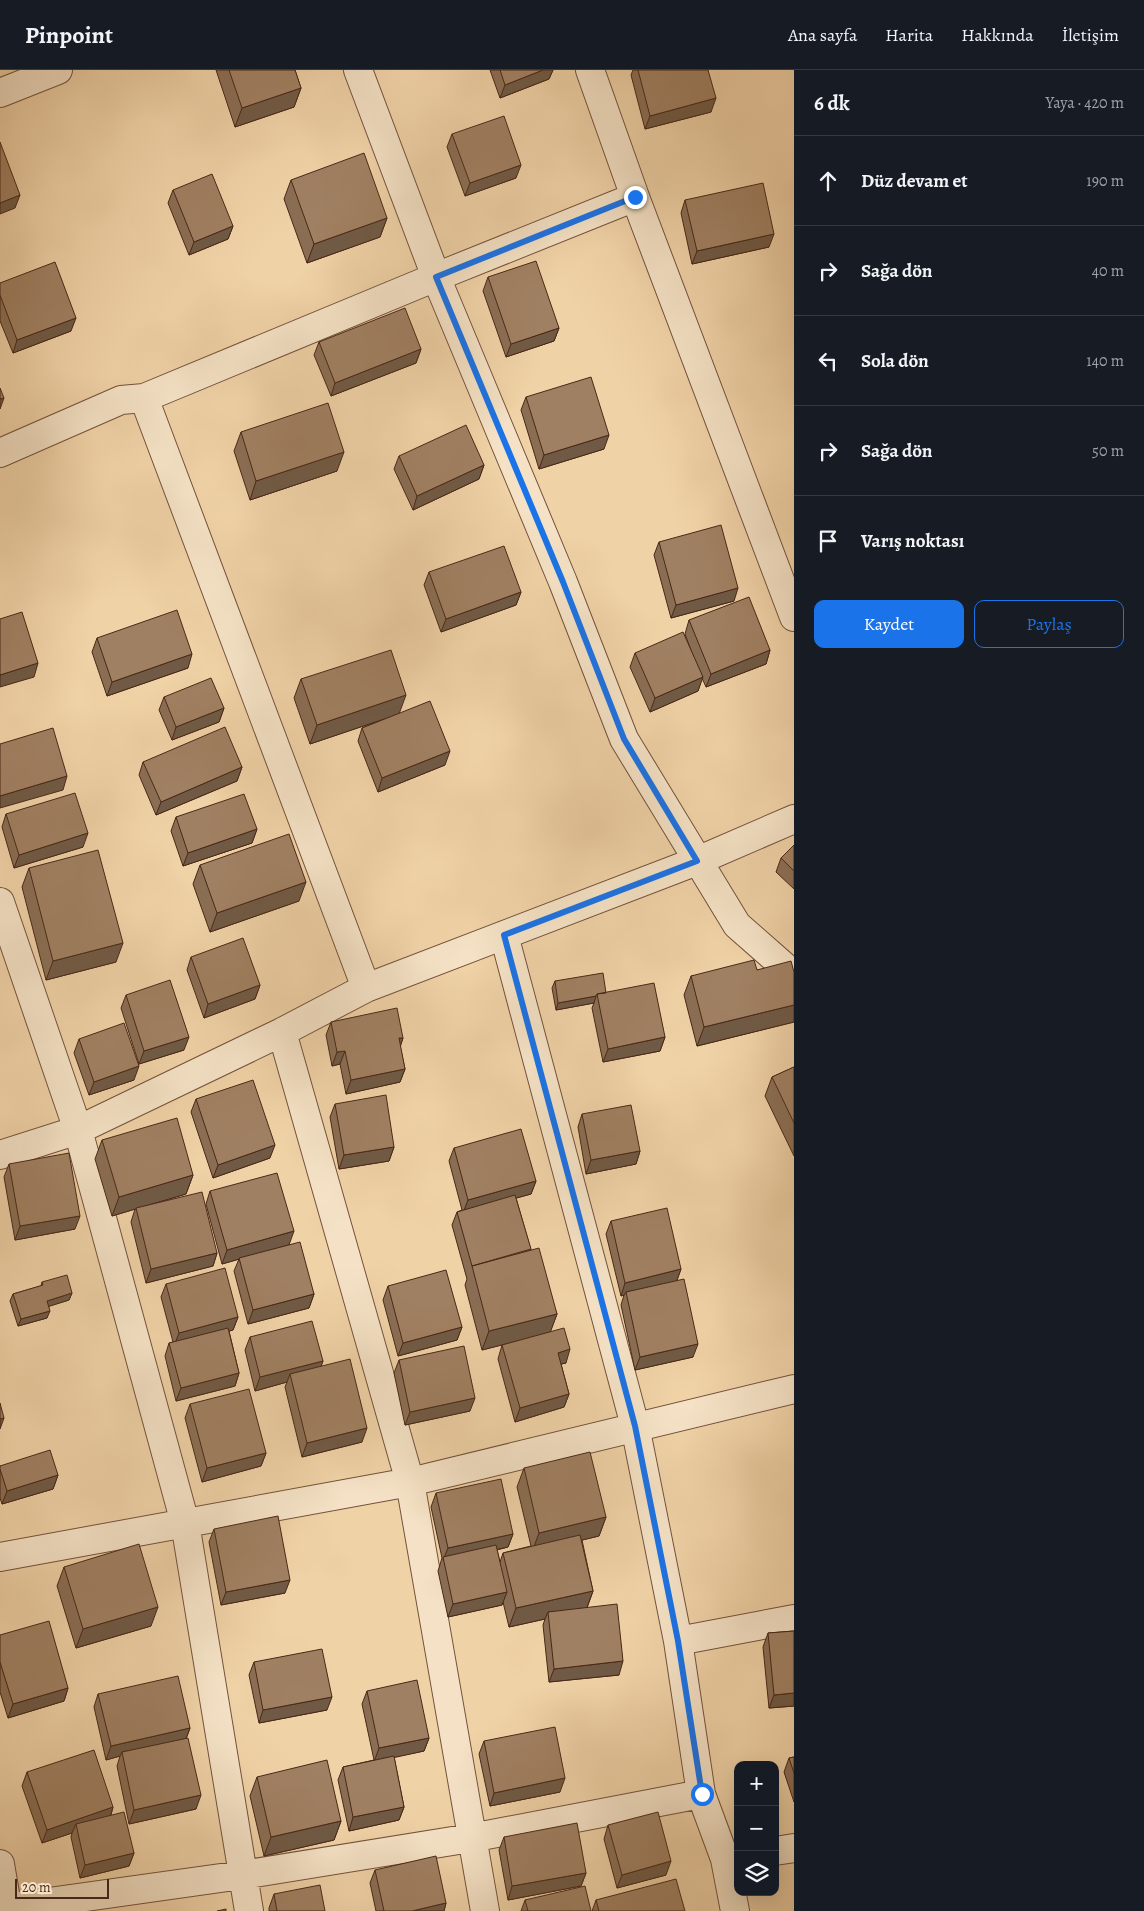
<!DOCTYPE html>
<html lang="tr">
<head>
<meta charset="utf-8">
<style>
  body { margin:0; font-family:Alegreya,serif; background:#20242c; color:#f1f3f6 }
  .controls { position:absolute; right:15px; bottom:15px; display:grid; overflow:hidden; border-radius:10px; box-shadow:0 5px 20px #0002 }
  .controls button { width:45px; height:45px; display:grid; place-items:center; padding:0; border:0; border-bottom:1px solid #363941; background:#171b24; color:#f1f3f6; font:25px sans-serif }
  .scale { position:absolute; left:15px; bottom:12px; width:94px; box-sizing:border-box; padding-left:5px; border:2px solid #4a2817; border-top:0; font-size:14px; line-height:18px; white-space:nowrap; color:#4a2817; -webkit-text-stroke:4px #f5e2c6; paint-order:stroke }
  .stop { position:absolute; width:15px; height:15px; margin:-11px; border:4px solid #1a73e8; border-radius:50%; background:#fff }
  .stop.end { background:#1a73e8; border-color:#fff; box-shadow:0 1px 5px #0008 }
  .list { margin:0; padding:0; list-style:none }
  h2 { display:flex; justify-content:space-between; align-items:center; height:65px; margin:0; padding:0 20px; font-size:21px }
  h2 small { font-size:16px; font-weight:400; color:#9ea1a6 }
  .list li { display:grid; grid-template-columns:32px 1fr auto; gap:15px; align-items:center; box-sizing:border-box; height:90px; padding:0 20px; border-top:1px solid #363941 }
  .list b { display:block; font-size:19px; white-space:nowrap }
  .list em { font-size:16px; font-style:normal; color:#9ea1a6 }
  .actions { display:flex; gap:10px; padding:15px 20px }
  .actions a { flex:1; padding:11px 0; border:1px solid #1a73e8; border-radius:10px; text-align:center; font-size:18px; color:#1a73e8 }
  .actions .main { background:#1a73e8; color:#fff }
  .icon { flex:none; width:28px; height:28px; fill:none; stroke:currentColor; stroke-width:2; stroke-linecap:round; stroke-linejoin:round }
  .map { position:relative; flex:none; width:794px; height:1841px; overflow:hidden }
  header { display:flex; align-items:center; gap:30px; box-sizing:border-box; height:70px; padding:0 25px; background:#171b24; border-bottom:1px solid #363941 }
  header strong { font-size:24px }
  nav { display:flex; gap:28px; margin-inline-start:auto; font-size:18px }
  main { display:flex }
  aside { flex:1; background:#171b24 }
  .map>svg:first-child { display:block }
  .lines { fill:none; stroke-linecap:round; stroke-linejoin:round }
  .minor-casing { stroke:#74523b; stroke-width:30 }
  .minor { stroke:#f5e2c6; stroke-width:28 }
  .wall { fill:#8a6e54; stroke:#4a2817 }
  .shaded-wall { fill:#705a45; stroke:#4a2817 }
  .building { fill:#a08062; stroke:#4a2817 }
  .route { stroke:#1a73e8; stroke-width:6 }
</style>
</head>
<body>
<header>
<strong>Pinpoint</strong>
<nav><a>Ana sayfa</a><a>Harita</a><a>Hakkında</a><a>İletişim</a></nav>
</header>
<main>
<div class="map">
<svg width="794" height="1841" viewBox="0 0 794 1841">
  <rect width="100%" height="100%" fill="#f0d2a7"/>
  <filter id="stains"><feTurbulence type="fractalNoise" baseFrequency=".004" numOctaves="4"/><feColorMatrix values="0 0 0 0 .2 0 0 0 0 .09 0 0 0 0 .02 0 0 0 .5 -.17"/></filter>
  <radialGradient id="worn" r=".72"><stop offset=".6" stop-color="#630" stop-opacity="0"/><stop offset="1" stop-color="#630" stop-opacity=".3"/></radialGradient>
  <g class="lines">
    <g class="minor-casing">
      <path id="minor" d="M358 0 436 207 563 512 624 669 737 855 794 905
        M590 0 635 127 794 547
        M0 23 58 0
        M144 328 366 918
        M0 383 121 330 144 328 436 207 635 127
        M0 832 78 1060 185 1453 249 1841
        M504 865 635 1356 678 1571 701 1724 725 1789 735 1841
        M282 962 410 1412 485 1841
        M0 1085 78 1060 282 962 366 918 697 791 794 749
        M0 1487 410 1412 794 1319
        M678 1571 794 1549
        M775 1781 794 1778
        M0 1794 8 1841
        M0 1839 242 1805 471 1768 701 1724"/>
    </g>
    <use href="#minor" class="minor"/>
  </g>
  <path class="wall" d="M216 0H295L301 18 294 37 235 57Z
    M490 0H553L549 9 500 28Z
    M633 0H708L711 42 645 59 631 5Z
    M452 64 516 108 465 126 447 77Z
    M291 110 387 148 380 167 307 193 284 129Z
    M173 120 233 156 228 169 189 185 168 133Z
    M685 130 769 177 692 194 681 143Z
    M488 207 559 258 554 271 506 287 483 221Z
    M0 213 71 261 13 283 0 251Z
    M319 272 421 279 416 293 331 326 314 285Z
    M526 327 604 379 539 399 521 340Z
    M241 362 337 401 250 430 234 381Z
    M399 386 484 395 479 409 413 440 394 399Z
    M659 472 734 531 671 548 654 485Z
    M429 502 521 522 516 535 441 562 424 515Z
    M689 550 770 580 766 594 706 617 702 608 698 621 650 642 630 597 635 583 695 591 685 564Z
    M97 568 188 598 107 626 92 582Z
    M301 609 400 643 445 695 378 722 358 671 362 658 381 650 310 674 294 628Z
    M164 627 224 638 219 652 172 670 159 640Z
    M143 692 242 697 237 711 156 745 139 705Z
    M6 744 83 777 14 798 2 757Z
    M176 747 257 759 252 773 183 796 171 761Z
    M794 775V819L776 802 781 788Z
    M200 795 299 831 210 862 193 814Z
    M29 798 116 892 46 910 22 817Z
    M191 887 260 915 255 929 204 948 187 900Z
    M757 900 794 902V952L697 976 684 925 691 906Z
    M555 911 606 923 665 967 660 981 603 992 592 938 594 933 556 940 552 918Z
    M126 925 184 980 139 994 121 938Z
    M331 952 403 968 400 976 405 999 400 1012 346 1024 340 994 332 996 326 965Z
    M79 969 134 1010 89 1025 74 983Z
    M794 997V1086L765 1026 772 1007Z
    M196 1029 270 1088 213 1108 191 1042Z
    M335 1034 394 1077 389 1091 339 1099 330 1047Z
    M582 1044 640 1081 636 1094 586 1104 578 1057Z
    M102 1070 193 1105 186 1124 152 1134 217 1183 213 1196 146 1213 131 1152 135 1139 112 1146 95 1089Z
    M454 1078 536 1111 531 1124 516 1128 531 1180 557 1244 550 1262 566 1293 561 1294 569 1324 564 1337 515 1352 498 1289 502 1275 520 1270 482 1280 465 1215 467 1209 452 1155 457 1142 462 1140 449 1091Z
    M9 1094 75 1159 15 1170 4 1107Z
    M210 1121 289 1175 314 1224 309 1238 248 1254 234 1201 239 1189 222 1194 206 1134Z
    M611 1151 681 1199 677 1210 693 1287 635 1300 621 1235 624 1225 621 1226 606 1164Z
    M42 1212 72 1223 69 1230 49 1236 47 1248 18 1256 10 1231 13 1224 41 1216Z
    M166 1214 238 1247 233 1260 229 1261 239 1303 235 1316 176 1331 165 1286 169 1273 173 1272 161 1227Z
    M388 1216 462 1257 457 1270 398 1286 383 1230Z
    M250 1267 323 1291 321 1296 362 1372 302 1387 285 1317 287 1312 255 1321 245 1280Z
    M399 1290 470 1341 405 1355 394 1303Z
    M190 1334 266 1383 261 1396 202 1412 185 1348Z
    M0 1396 58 1405 53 1419 2 1434 0 1428Z
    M524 1398 606 1447 599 1466 582 1470 593 1521 587 1538 619 1605 549 1612 543 1555 545 1549 509 1557 503 1532 502 1535 448 1547 438 1501 442 1488 431 1437 436 1423 513 1464 508 1477 497 1480 500 1492 503 1483 531 1476 517 1417Z
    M214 1459 285 1523 221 1535 209 1472Z
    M64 1497 151 1556 76 1578 57 1516Z
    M794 1561V1636L769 1638 763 1577 768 1563Z
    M0 1565 68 1618 64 1631 8 1648 0 1622Z
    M254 1592 327 1640 259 1653 249 1605Z
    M367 1621 429 1668 424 1681 394 1687 404 1737 399 1750 349 1761 338 1710 343 1697 374 1690 362 1634Z
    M98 1624 190 1658 186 1669 196 1739 129 1754 117 1696 120 1686 106 1690 94 1637Z
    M484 1671 560 1722 490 1736 479 1684Z
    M794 1687V1732L784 1702 789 1688Z
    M27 1702 113 1737 111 1745 134 1783 129 1796 80 1808 71 1767 72 1763 42 1773 22 1716Z
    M257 1707 341 1751 334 1770 264 1786 250 1726Z
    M608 1755 666 1805 617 1818 604 1769Z
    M504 1767 586 1803 581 1816 508 1830 499 1780Z
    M375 1800 446 1833 444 1841H376L370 1813Z
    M274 1824 325 1841H269V1838Z
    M525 1830 591 1841H521Z
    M596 1830 685 1841H592Z"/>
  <path class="shaded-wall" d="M543 0H553L549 9 500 28 505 15Z
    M301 18 294 37 235 57 242 38Z
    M716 28 711 42 645 59 650 46Z
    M521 95 516 108 465 126 470 113Z
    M20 125 15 138 0 144V133Z
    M387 148 380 167 307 193 314 174Z
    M233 156 228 169 189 185 194 172Z
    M774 164 769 177 692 194 697 181Z
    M76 248 71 261 13 283 17 270Z
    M559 258 554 271 506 287 511 274Z
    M421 279 416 293 331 326 335 313Z
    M4 328 0 339V329Z
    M609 365 604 379 539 399 544 385Z
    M344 382 337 401 250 430 256 411Z
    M484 395 479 409 413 440 417 426Z
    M738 518 734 531 671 548 676 535Z
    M521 522 516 535 441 562 446 549Z
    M770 580 766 594 706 617 711 604Z
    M192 584 188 598 107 626 112 612Z
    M38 593 34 607 0 617V605Z
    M703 607 698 621 650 642 655 628Z
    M406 625 399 644 310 674 317 655Z
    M224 638 219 652 172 670 176 657Z
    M450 681 445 695 378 722 382 708Z
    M242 697 237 711 156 745 161 732Z
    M67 706 63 720 0 738V726Z
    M257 759 252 773 183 796 188 783Z
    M88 763 83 777 14 798 19 785Z
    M306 812 299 831 210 862 217 843Z
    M123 873 116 892 46 910 53 891Z
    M260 915 255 929 204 948 208 934Z
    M596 926 594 933 556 940 558 933Z
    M794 935V952L697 976 704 957Z
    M189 967 184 980 139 994 144 981Z
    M665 967 660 981 603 992 608 979Z
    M399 968H403L399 981Z
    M345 981 340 994 332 996 337 982Z
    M139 996 134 1010 89 1025 94 1012Z
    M405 999 400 1012 346 1024 351 1010Z
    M275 1075 270 1088 213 1108 218 1095Z
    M394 1077 389 1091 339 1099 344 1085Z
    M640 1081 636 1094 586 1104 591 1090Z
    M193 1105 186 1124 112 1146 119 1127Z
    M536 1111 531 1124 463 1143 468 1130Z
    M80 1146 75 1159 15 1170 20 1156Z
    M294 1161 289 1175 222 1194 227 1180Z
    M217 1183 213 1196 146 1213 151 1199Z
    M681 1199 676 1213 626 1222 624 1225 621 1226 625 1213Z
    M72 1223 69 1230 44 1238 47 1231Z
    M314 1224 309 1238 248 1254 253 1240Z
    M50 1241 47 1248 18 1256 21 1249Z
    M557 1244 550 1263 482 1280 489 1261Z
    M238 1247 233 1260 174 1276 179 1263Z
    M462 1257 457 1270 398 1286 403 1273Z
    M698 1274 693 1287 635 1300 640 1287Z
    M570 1279 566 1293 553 1296 558 1283Z
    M323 1291 318 1304H290L287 1312 255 1321 260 1307Z
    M239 1303 235 1316 176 1331 181 1318Z
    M569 1324 564 1337 515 1352 520 1338Z
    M475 1328 470 1341 405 1355 410 1342Z
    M4 1348 0 1359V1349Z
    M367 1358 362 1372 302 1387 307 1373Z
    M266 1383 261 1396 202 1412 207 1398Z
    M58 1405 53 1419 2 1434 7 1421Z
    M606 1447 599 1466 532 1482 539 1463Z
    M513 1464 508 1477 444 1491 443 1490 448 1478Z
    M290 1510 285 1523 221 1535 226 1522Z
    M593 1521 586 1540 548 1542 545 1549 509 1557 516 1538Z
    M507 1522 502 1535 448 1547 453 1534Z
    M158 1537 151 1556 76 1578 83 1559Z
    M623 1591 619 1605 549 1612 554 1599Z
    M68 1618 64 1631 8 1648 13 1634Z
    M794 1623V1636L769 1638 774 1625Z
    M332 1627 327 1640 259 1653 263 1640Z
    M190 1658 185 1671 122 1682 120 1686 106 1690 111 1676Z
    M429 1668 424 1681 374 1692 379 1678Z
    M565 1708 560 1722 490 1736 494 1723Z
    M201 1725 196 1739 129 1754 134 1740Z
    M113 1737 109 1750 76 1754 72 1763 42 1773 47 1760Z
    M404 1737 399 1750 349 1761 353 1747Z
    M341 1751 334 1770 264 1786 271 1767Z
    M134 1783 129 1796 80 1808 85 1795Z
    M671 1791 666 1805 617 1818 622 1805Z
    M586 1803 581 1816 508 1830 512 1816Z
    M446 1833 444 1841H412Z"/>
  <path class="building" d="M229 0H295L301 18 242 38Z
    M500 0H543L505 15Z
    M638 0H708L716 28 650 46Z
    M504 46 521 95 470 113 452 64Z
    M0 72 20 125 0 133Z
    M364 83 387 148 314 174 291 110Z
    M212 104 233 156 194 172 173 120Z
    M763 113 774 164 697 181 685 130Z
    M536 191 559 258 511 274 488 207Z
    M55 192 76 248 17 270 0 225V213Z
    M405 238 421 279 335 313 319 272Z
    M591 307 609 365 544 385 526 327Z
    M0 318 4 328 0 329Z
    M328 333 344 382 256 411 241 362Z
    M466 355 484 395 417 426 399 386Z
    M721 455 738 518 676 535 659 472Z
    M504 476 521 522 446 549 429 502Z
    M749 527 770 580 711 604 689 550Z
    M177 540 192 584 112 612 97 568Z
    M22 542 38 593 0 605V549Z
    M683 562 703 607 655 628 635 583Z
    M391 580 406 625 317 655 301 609Z
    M211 608 224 638 176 657 164 627Z
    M430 631 450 681 382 708 362 658Z
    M225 657 242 697 161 732 143 692Z
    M53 658 67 706 0 726V674Z
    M75 723 88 763 19 785 6 744Z
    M244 724 257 759 188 783 176 747Z
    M289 764 306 812 217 843 200 795Z
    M794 775V801L781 788Z
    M98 780 123 873 53 891 29 798Z
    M243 868 260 915 208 934 191 887Z
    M754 890 757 900 791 891 794 902V935L704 957 691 906Z
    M603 903 606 923 597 924 596 926 558 933 555 911Z
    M170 910 189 967 144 981 126 925Z
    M654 913 665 967 608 979 597 924Z
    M397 938 403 968H399L405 999 351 1010 345 981 337 982 331 952Z
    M124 953 139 996 94 1012 79 969Z
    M794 997V1053L772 1007Z
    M253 1010 275 1075 218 1095 196 1029Z
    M386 1025 394 1077 344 1085 335 1034Z
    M631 1035 640 1081 591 1090 582 1044Z
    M177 1048 193 1105 119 1127 102 1070Z
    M521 1059 536 1111 468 1130 454 1078Z
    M69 1083 80 1146 20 1156 9 1094Z
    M277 1103 294 1161 227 1180 210 1121Z
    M202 1122 217 1183 151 1199 136 1138Z
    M515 1125 531 1179 472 1196 457 1142Z
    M667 1138 681 1199 625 1213 611 1151Z
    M300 1172 314 1224 253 1240 239 1188Z
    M539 1178 557 1244 489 1261 472 1196Z
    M225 1198 238 1247 179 1263 166 1214Z
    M446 1200 462 1257 403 1273 388 1216Z
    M67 1205 72 1223 47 1231 50 1241 21 1249 13 1224 43 1215 42 1212Z
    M684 1209 698 1274 640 1287 626 1222Z
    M312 1251 323 1291 260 1307 250 1267Z
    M228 1258 239 1303 181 1318 169 1273Z
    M564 1258 570 1279 558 1283 569 1324 520 1338 502 1275Z
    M464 1276 475 1328 410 1342 399 1290Z
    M350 1289 367 1358 307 1373 290 1304Z
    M249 1319 266 1383 207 1398 190 1334Z
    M0 1333 4 1348 0 1349Z
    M50 1380 58 1405 7 1421 0 1399V1396Z
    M590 1382 606 1447 539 1463 524 1398Z
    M501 1409 513 1464 448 1478 436 1423Z
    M278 1446 290 1510 226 1522 214 1459Z
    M580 1465 593 1521 516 1538 503 1483Z
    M139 1474 158 1537 83 1559 64 1497Z
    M496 1475 507 1522 453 1534 443 1487Z
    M617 1534 623 1591 554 1599 548 1542Z
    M49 1551 68 1618 13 1634 0 1592V1565Z
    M794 1561V1623L774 1625 768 1563Z
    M322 1579 332 1627 263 1640 254 1592Z
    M178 1606 190 1658 111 1676 98 1624Z
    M417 1610 429 1668 379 1678 367 1621Z
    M555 1657 565 1708 494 1723 484 1671Z
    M188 1668 201 1725 134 1740 122 1682Z
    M94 1680 113 1737 47 1760 27 1702Z
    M394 1686 404 1737 353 1747 343 1697Z
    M794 1687V1703L789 1688Z
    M327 1690 341 1751 271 1767 257 1707Z
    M124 1742 134 1783 85 1795 76 1754Z
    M658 1742 671 1791 622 1805 608 1755Z
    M577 1753 586 1803 512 1816 504 1767Z
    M436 1786 446 1833 412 1841H384L375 1800Z
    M676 1809 685 1841H599L596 1830Z
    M320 1815 325 1841H277L274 1824Z
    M585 1816 591 1841H528L525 1830Z
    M226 1839V1841H217Z"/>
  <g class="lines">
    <path class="route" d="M635 127 436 207 563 512 624 669 697 791 504 865 635 1356 678 1571 702 1724"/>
  </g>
  <rect width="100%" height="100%" filter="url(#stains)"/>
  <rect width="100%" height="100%" fill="url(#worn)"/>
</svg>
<div class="controls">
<button>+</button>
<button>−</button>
<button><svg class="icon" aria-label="layers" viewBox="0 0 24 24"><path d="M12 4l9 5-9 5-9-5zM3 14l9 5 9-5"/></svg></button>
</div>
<div class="scale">20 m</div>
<div class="stop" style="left:702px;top:1724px"></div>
<div class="stop end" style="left:635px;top:127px"></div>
</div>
<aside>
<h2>6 dk<small>Yaya · 420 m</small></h2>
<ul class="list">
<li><svg class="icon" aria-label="ahead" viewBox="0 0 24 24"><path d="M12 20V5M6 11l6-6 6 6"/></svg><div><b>Düz devam et</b></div><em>190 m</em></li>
<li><svg class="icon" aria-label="right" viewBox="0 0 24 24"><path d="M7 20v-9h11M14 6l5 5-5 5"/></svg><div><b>Sağa dön</b></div><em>40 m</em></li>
<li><svg class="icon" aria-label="left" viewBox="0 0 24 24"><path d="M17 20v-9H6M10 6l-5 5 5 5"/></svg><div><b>Sola dön</b></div><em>140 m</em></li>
<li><svg class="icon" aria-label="right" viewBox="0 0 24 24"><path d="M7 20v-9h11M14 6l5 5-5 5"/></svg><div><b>Sağa dön</b></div><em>50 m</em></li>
<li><svg class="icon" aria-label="arrive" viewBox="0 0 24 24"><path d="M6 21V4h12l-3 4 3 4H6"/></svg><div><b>Varış noktası</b></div></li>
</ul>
<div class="actions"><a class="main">Kaydet</a><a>Paylaş</a></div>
</aside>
</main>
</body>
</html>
